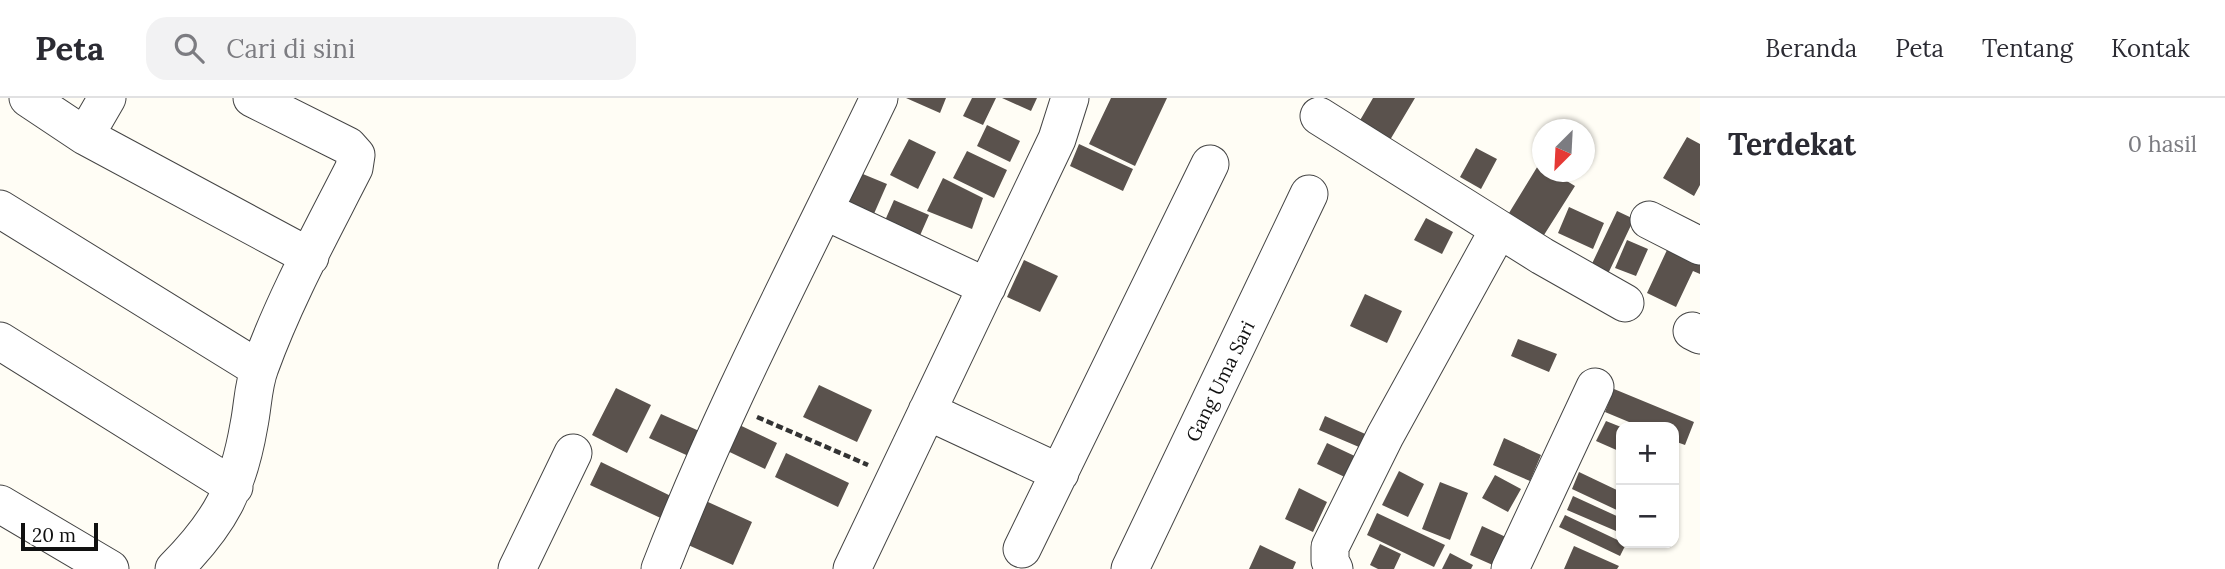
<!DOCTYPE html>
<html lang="id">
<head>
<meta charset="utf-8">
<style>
  body { margin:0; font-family:Lora,serif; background:#f2f2f3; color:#2b2b33 }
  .controls { position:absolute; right:21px; bottom:21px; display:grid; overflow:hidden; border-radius:14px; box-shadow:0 2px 5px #0004 }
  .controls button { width:63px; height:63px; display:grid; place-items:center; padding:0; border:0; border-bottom:2px solid #e1e1e2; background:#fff; color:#2b2b33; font:35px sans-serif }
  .compass { position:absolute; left:1532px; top:21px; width:63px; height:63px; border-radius:50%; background:#fff; box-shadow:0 2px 5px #0004; rotate:204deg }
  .scale { position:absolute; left:21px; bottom:18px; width:77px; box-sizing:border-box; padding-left:7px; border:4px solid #111; border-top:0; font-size:19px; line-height:24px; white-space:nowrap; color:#111; -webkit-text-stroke:5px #fff; paint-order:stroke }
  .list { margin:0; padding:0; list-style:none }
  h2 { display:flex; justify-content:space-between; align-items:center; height:91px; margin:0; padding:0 28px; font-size:30px }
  h2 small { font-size:23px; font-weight:400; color:#7c7c81 }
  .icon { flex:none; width:38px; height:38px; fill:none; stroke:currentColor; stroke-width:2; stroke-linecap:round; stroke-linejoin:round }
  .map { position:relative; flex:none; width:1700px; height:471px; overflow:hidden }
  header { display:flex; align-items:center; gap:42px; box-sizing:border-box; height:98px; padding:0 35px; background:#fff; border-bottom:2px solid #e1e1e2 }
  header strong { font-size:33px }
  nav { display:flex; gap:38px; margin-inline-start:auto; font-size:24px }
  .search { width:490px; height:63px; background:#f2f2f3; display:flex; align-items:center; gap:18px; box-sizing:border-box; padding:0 24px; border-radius:21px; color:#7c7c81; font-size:26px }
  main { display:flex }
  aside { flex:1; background:#fff }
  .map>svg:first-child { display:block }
  .building { fill:#5a524d }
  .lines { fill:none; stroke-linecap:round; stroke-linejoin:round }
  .minor-casing { stroke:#444; stroke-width:39 }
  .path { stroke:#333; stroke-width:4.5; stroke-dasharray:7 3.5; stroke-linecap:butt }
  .minor { stroke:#fff; stroke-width:37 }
  .labels { text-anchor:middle; stroke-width:7; stroke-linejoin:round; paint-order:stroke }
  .street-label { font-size:19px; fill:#111; stroke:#fff }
</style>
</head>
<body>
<header>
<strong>Peta</strong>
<div class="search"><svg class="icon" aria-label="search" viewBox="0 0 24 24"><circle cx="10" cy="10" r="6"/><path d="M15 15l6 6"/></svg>Cari di sini</div>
<nav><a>Beranda</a><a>Peta</a><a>Tentang</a><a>Kontak</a></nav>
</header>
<main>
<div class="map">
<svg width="1700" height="471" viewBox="0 0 1700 471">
  <rect width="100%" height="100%" fill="#fffdf5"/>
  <path class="building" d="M906 0H946L940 15Z
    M972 0H996L983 27 963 18Z
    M1002 0H1037L1031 13Z
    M1111 0H1167L1135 68 1089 46Z
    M1373 0H1415L1390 42 1359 24Z
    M987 27 1020 43 1010 64 977 48Z
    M1687 39 1700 46V87L1694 98 1663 80Z
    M909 41 936 54 918 91 890 77Z
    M1079 46 1133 71 1123 93 1070 68Z
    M1476 50 1497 61 1481 91 1460 79Z
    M967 53 1007 72 994 100 953 80Z
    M1539 66 1542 68V74H1552L1575 88 1544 137 1509 115Z
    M858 74 887 86 873 118 845 106Z
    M943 80 983 100 972 131 927 113Z
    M894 102 929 117 918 142 883 127Z
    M1569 109 1604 125 1593 151 1558 135Z
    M1617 113 1634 121 1606 180 1589 172Z
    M1426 120 1453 134 1442 156 1414 142Z
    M1673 139 1700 152V176L1693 173 1676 209 1647 195Z
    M1627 142 1648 151 1636 178 1615 170Z
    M1024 162 1058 178 1040 214 1007 199Z
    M1365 196 1402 213 1387 245 1350 228Z
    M1518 241 1557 256 1549 274 1511 258Z
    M819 287 872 312 857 344 803 319Z
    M616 290 651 307 627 355 592 337Z
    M1614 291 1694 324 1685 347 1674 343V329H1641L1605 314Z
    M661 316 706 336 695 361 649 340Z
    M1325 318 1372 339 1366 352 1319 332Z
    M727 321 777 345 765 371 715 347Z
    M1606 323 1621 329V354L1596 343Z
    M1504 340 1541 357 1530 383 1493 367Z
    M1327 345 1359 360 1349 381 1317 366Z
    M786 355 849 385 838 409 775 379Z
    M601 364 677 401 667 423 590 387Z
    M1399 373 1424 386 1408 419 1382 407Z
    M1579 374 1621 394V414L1572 391Z
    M1495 377 1521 391 1508 414 1482 400Z
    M1440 384 1468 395 1450 442 1422 431Z
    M1299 390 1327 404 1313 434 1285 421Z
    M1573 398 1621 420 1616 433 1567 412Z
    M697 399 752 424 733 467 677 442Z
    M1377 415 1445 447 1434 469 1367 437Z
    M1565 417 1626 446 1620 458 1559 429Z
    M1482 428 1508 440 1495 468 1470 457Z
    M1380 446 1401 456 1394 471H1378L1370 467Z
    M1260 447 1296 464 1293 471H1249Z
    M1574 448 1619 468 1617 471H1564Z
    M1450 455 1473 467 1471 471H1442Z"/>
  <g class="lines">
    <g class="minor-casing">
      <path id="minor" d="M28 0 85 38 107 0
        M1319 18 1542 158 1625 205
        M85 38 310 159
        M0 111 259 271
        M825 113 987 189
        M1649 122 1700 148
        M1692 233 1700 237
        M0 243 234 389
        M927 313 1060 375
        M0 406 110 471
        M1022 451 1210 66
        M174 471C220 425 238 391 249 327 253 307 253 287 260 269 285 200 321 135 354 70L356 57 348 48 252 0
        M517 471 573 355
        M660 471C722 310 804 156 879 0
        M852 471 1057 41 1070 0
        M1130 471 1309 96
        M1334 471 1330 463V449L1385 338 1499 131
        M1510 471 1595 289"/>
    </g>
    <path class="path" d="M757 319 868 367"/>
    <use href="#minor" class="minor"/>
  </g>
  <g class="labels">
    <g class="street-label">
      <text transform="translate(1220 283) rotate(-64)" y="7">Gang Uma Sari</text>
    </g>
  </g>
</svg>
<div class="controls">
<button>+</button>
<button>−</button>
</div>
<svg class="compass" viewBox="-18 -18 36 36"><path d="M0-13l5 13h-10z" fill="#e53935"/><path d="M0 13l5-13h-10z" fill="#7c7c81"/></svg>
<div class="scale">20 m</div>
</div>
<aside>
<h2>Terdekat<small>0 hasil</small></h2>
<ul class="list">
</ul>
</aside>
</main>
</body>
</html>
